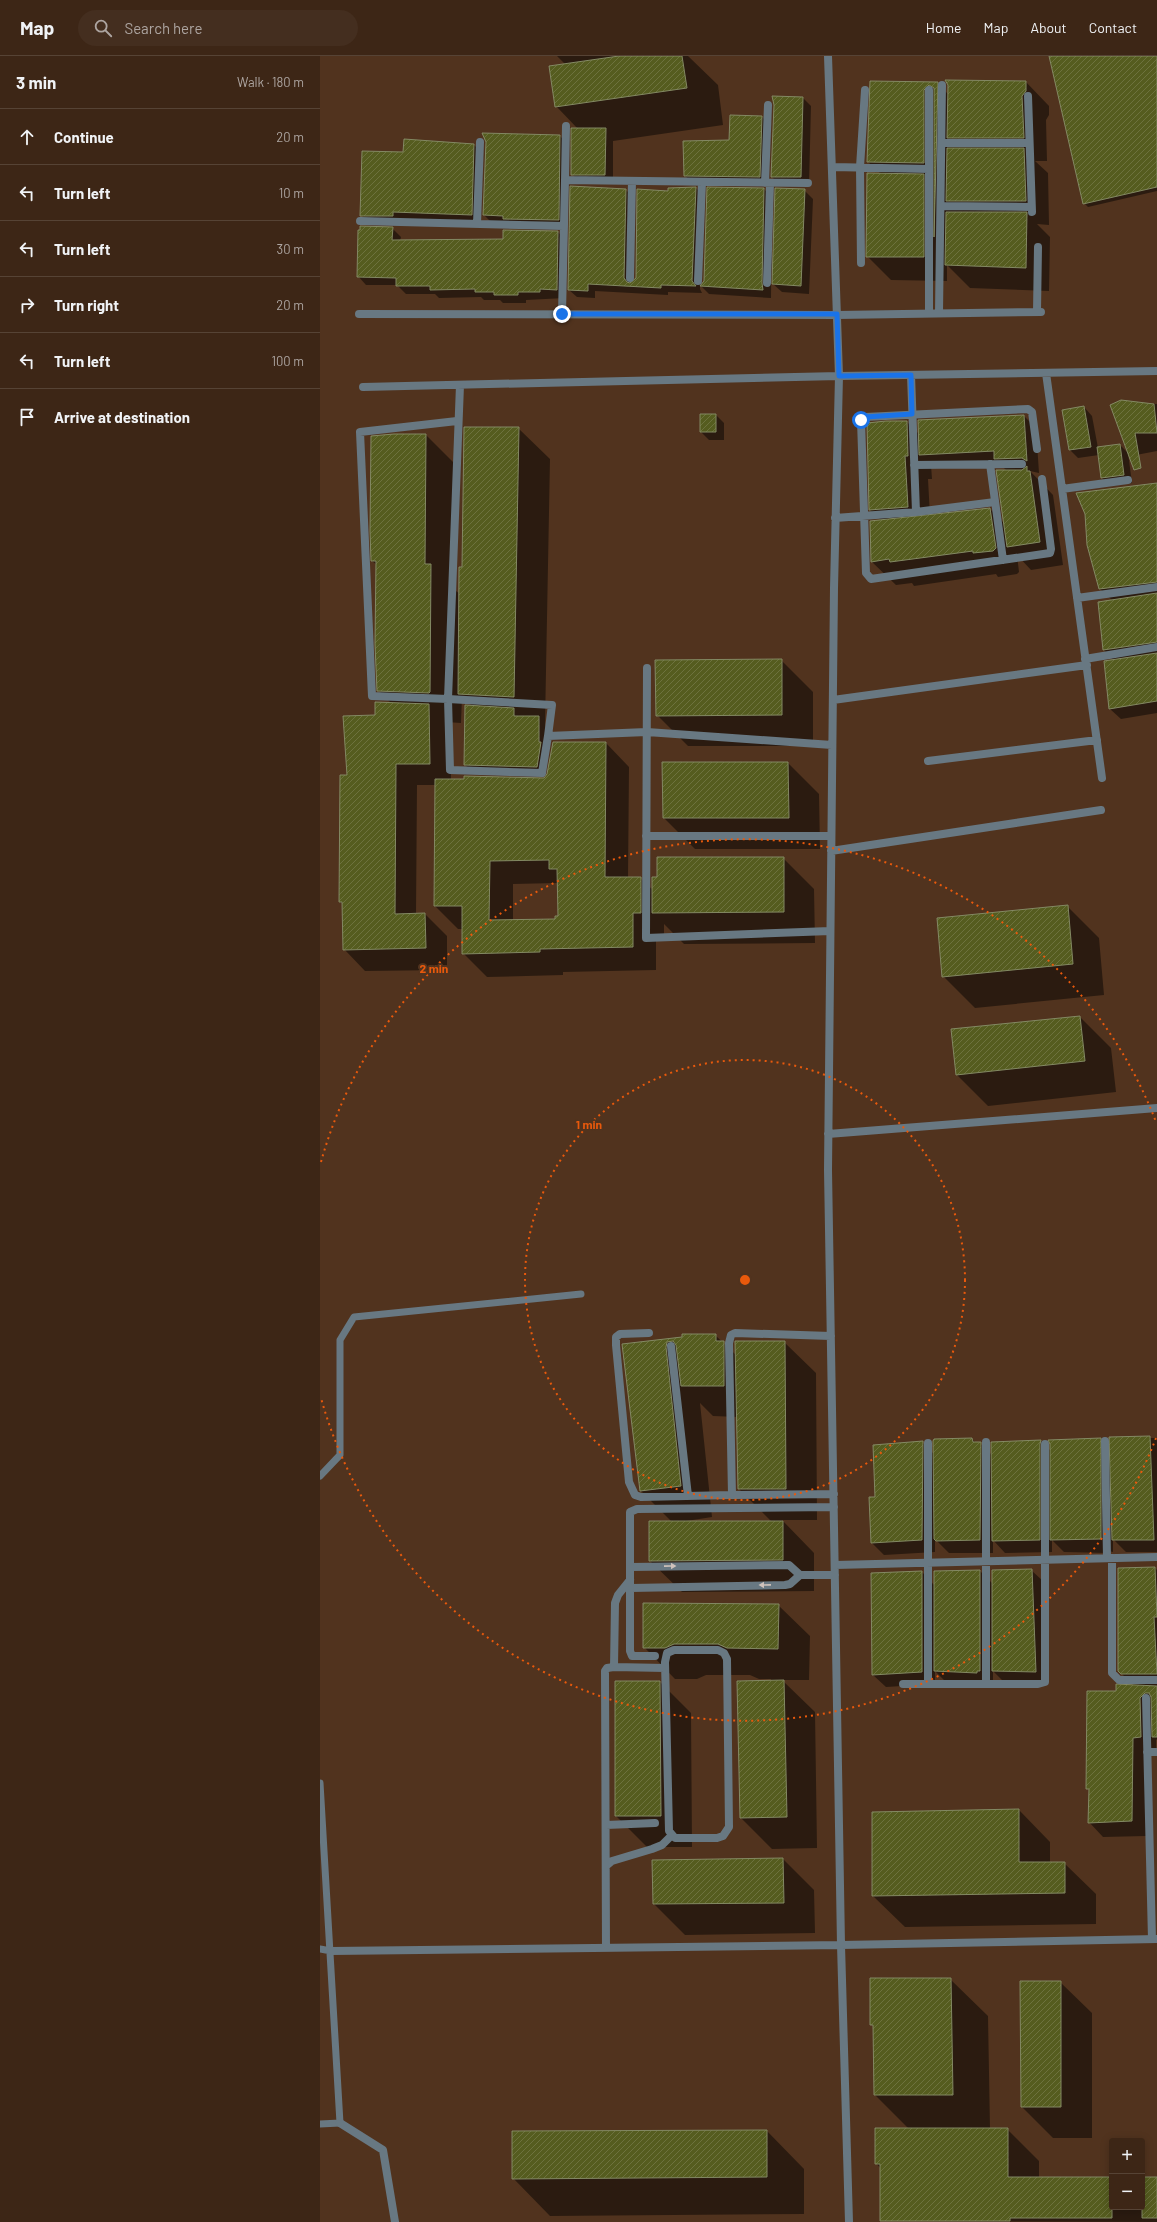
<!DOCTYPE html>
<html lang="en">
<head>
<meta charset="utf-8">
<style>
  body { margin:0; font-family:Barlow,sans-serif; background:#442e1f; color:#f1f3f6 }
  .controls { position:absolute; right:12px; bottom:12px; display:grid; overflow:hidden; border-radius:4px; box-shadow:0 2px 10px #0003 }
  .controls button { width:36px; height:36px; display:grid; place-items:center; padding:0; border:0; border-bottom:1px solid #564335; background:#3d2616; color:#f1f3f6; font:20px sans-serif }
  .stop { position:absolute; width:12px; height:12px; margin:-9px; border:3px solid #1a73e8; border-radius:50%; background:#fff }
  .stop.end { background:#1a73e8; border-color:#fff; box-shadow:0 1px 4px #0008 }
  .list { margin:0; padding:0; list-style:none }
  h2 { display:flex; justify-content:space-between; align-items:center; height:52px; margin:0; padding:0 16px; font-size:17px }
  h2 small { font-size:13px; font-weight:400; color:#ada5a1 }
  .list li { display:grid; grid-template-columns:26px 1fr auto; gap:12px; align-items:center; box-sizing:border-box; height:56px; padding:0 16px; border-top:1px solid #564335 }
  .list b { display:block; font-size:15px; white-space:nowrap }
  .list em { font-size:13px; font-style:normal; color:#ada5a1 }
  .icon { flex:none; width:22px; height:22px; fill:none; stroke:currentColor; stroke-width:2; stroke-linecap:round; stroke-linejoin:round }
  .map { position:relative; flex:none; width:837px; height:2166px; overflow:hidden }
  header { display:flex; align-items:center; gap:24px; box-sizing:border-box; height:56px; padding:0 20px; background:#3d2616; border-bottom:1px solid #564335 }
  header strong { font-size:19px }
  nav { display:flex; gap:22px; margin-inline-start:auto; font-size:14px }
  .search { width:280px; height:36px; background:#442e1f; display:flex; align-items:center; gap:10px; box-sizing:border-box; padding:0 14px; border-radius:22px; color:#ada5a1; font-size:15px }
  main { display:flex }
  aside { flex:1; background:#3d2616 }
  .map>svg:first-child { display:block }
  .shadow { fill:#0007; fill-rule:evenodd }
  .building { fill:url(#building-hatch); stroke:#838963; fill-rule:evenodd }
  .lines { fill:none; stroke-linecap:round; stroke-linejoin:round }
  .service { stroke:#687882; stroke-width:7 }
  .minor { stroke:#687882; stroke-width:8 }
  .oneway { fill:#cfc2bb }
  .route { stroke:#1a73e8; stroke-width:5 }
  .ring { fill:none; stroke:#e8590c; stroke-width:2; stroke-dasharray:2 4 }
  .centre { fill:#e8590c; stroke:#51331e; stroke-width:2 }
  .ring-label { font-size:12px; text-anchor:middle; font-weight:bold; fill:#e8590c; stroke:#51331e; stroke-width:4; stroke-linejoin:round; paint-order:stroke }
</style>
</head>
<body>
<header>
<strong>Map</strong>
<div class="search"><svg class="icon" aria-label="search" viewBox="0 0 24 24"><circle cx="10" cy="10" r="6"/><path d="M15 15l6 6"/></svg>Search here</div>
<nav><a>Home</a><a>Map</a><a>About</a><a>Contact</a></nav>
</header>
<main>
<aside>
<h2>3 min<small>Walk · 180 m</small></h2>
<ul class="list">
<li><svg class="icon" aria-label="ahead" viewBox="0 0 24 24"><path d="M12 20V5M6 11l6-6 6 6"/></svg><div><b>Continue</b></div><em>20 m</em></li>
<li><svg class="icon" aria-label="left" viewBox="0 0 24 24"><path d="M17 20v-9H6M10 6l-5 5 5 5"/></svg><div><b>Turn left</b></div><em>10 m</em></li>
<li><svg class="icon" aria-label="left" viewBox="0 0 24 24"><path d="M17 20v-9H6M10 6l-5 5 5 5"/></svg><div><b>Turn left</b></div><em>30 m</em></li>
<li><svg class="icon" aria-label="right" viewBox="0 0 24 24"><path d="M7 20v-9h11M14 6l5 5-5 5"/></svg><div><b>Turn right</b></div><em>20 m</em></li>
<li><svg class="icon" aria-label="left" viewBox="0 0 24 24"><path d="M17 20v-9H6M10 6l-5 5 5 5"/></svg><div><b>Turn left</b></div><em>100 m</em></li>
<li><svg class="icon" aria-label="arrive" viewBox="0 0 24 24"><path d="M6 21V4h12l-3 4 3 4H6"/></svg><div><b>Arrive at destination</b></div></li>
</ul>
</aside>
<div class="map">
<svg width="837" height="2166" viewBox="0 0 837 2166">
  <defs>
    <pattern id="building-hatch" width="6" height="6" patternUnits="userSpaceOnUse"><rect width="6" height="6" fill="#555c1f"/><path d="M-1 1l2-2M0 6l6-6M5 7l2-2" fill="none" stroke="#6d723e"/></pattern>
  </defs>
  <rect width="100%" height="100%" fill="#51331e"/>
  <path class="shadow" d="M237 0H368L398 29 403 69 293 85V127H260L252 118 258 73 236 50 246 9Z
    M734 0H837V135L768 151 764 147Z
    M551 26 617 27 628 38 706 26 729 50V59L726 64 727 105H715L728 117 729 169 717 168 730 181 729 235 650 232 627 209V225L571 224 547 200 562 119 548 106Z
    M483 42 491 50 489 129H460L452 121 454 49Z
    M442 61 449 68 446 127 372 126 365 120Z
    M240 80 248 89 247 172 172 167 164 159 167 86Z
    M85 84 154 89 162 97 160 167H49L41 159 84 97Z
    M376 132 383 140 380 233 382 237 348 236V239L275 235V242L257 241 249 234 306 134 313 141 312 227 316 223 349 136Z
    M444 133 452 142 451 242 389 238 381 230Z
    M484 134 493 143 489 238 462 236 453 228Z
    M72 172 81 181 80 185 184 184 238 176 246 185 245 242 206 244V247H183L180 244H164L161 241 119 242 115 238H86L77 229H46L38 220Z
    M831 348H837V395L816 399 806 388Z
    M764 351 772 360 778 392 800 389 808 397 812 427 791 430 782 422 779 399 758 402 750 394 743 355Z
    M381 359H396L404 367V384H389L381 376Z
    M704 360 716 372 719 417 710 415 733 439 743 509 711 514 697 499 699 516 697 518 678 521 676 518 594 530 592 527 576 529 552 506 562 465 550 454 587 366 600 379ZM680 408 687 415 685 468 670 453 610 460 608 423H612L611 409Z
    M198 372 230 403 225 668 229 695 225 719 154 717 145 709 153 651 142 640 141 667 126 666 130 670 131 724 223 723 286 687 309 711 308 822H320L333 834 463 802 494 833 495 887 364 888 344 868V880H336V914L243 916V919L167 921 143 897V873H138L115 850 116 729H97L96 858H105L127 880V914L45 915 24 893 23 848 20 846 29 720 56 660 71 647 58 634 57 509 52 505 74 379H106L137 410 136 535 140 538 143 512ZM238 827 239 861 236 864H193V828Z
    M837 428V657L801 663 790 653 794 605 784 594 779 546 792 544 780 533 768 489Z
    M461 604 493 636V690H368L337 659Z
    M468 707 499 738 500 793H375L344 762Z
    M747 850 779 882 784 939 655 952 623 920Z
    M760 961 791 992 796 1036 668 1050 637 1019Z
    M395 1279 416 1299 464 1286 496 1317 497 1464H462L494 1497V1535L362 1536 330 1505 352 1466 320 1434 303 1289ZM380 1347 393 1360 418 1361 419 1433 452 1466H360L392 1461Z
    M790 1382H837V1496H806L793 1483V1496L789 1495V1497L744 1496 732 1484V1496L685 1497 673 1484V1497H629L615 1483V1496L564 1499 552 1487 556 1442 602 1386 615 1399 652 1383 656 1387H660L672 1399V1387L721 1385 732 1396 780 1383 790 1393Z
    M835 1512 837 1514V1684L836 1683V1696H828L826 1780 783 1781 769 1766 770 1735 767 1732 797 1636 814 1630 798 1614Z
    M711 1514 724 1526 728 1628 685 1627 673 1615V1627H627L615 1615V1628L566 1631 553 1619 552 1518 602 1516 614 1529V1516L660 1515 672 1527Z
    M458 1549 490 1580 489 1624H462L495 1656 497 1792 452 1793 421 1762 451 1623H439L430 1619H386L377 1623H355L324 1591Z
    M340 1626 371 1657 372 1791H327L296 1760Z
    M699 1754 730 1786V1807H744L776 1838V1868L585 1871 553 1840V1757Z
    M463 1803 494 1834 495 1877 365 1879 334 1848 333 1805Z
    M630 1923 668 1960 670 2073H687L719 2105V2122H792V2151H822V2122H837V2166L561 2165V2113L556 2107 589 2073 555 2039 554 1971 551 1968Z
    M740 1926 772 1957V2082H733L702 2051Z
    M447 2075 484 2113V2158L230 2160 193 2122Z"/>
  <path class="building" d="M299 0H362L367 32 235 51 229 10Z
    M729 0H837V131L763 148Z
    M625 24 706 25V35L702 40 704 82H627L628 29Z
    M550 25 618 26 614 181V32L609 29 604 34V107L547 106Z
    M452 40 483 41 481 121H451L454 49Z
    M410 59 442 60 440 121 364 120 363 85 409 84Z
    M251 72H286L285 119H251Z
    M162 77 240 79 239 164 183 163V160L163 159 166 86Z
    M84 83 154 88 152 159 73 156V160H40L42 95 83 96Z
    M627 92H704L706 145H626Z
    M547 117 604 118V201H546Z
    M250 130 306 133 304 222 307 226 310 227 316 222 317 133 348 135V132L376 131 372 225 376 230 341 229V232L268 228V235L248 234Z
    M387 131 444 132 442 227 443 234 380 230 384 225Z
    M455 132 485 133 481 230 452 228Z
    M626 156H707L706 212 625 209Z
    M40 170 73 171 72 184 183 183V174L238 175 237 234 220 233V236H198V239H174V236H155V233L110 234V230H76V222L37 221 38 174H40Z
    M801 344 834 348 837 377H815L821 412 814 414 790 349Z
    M764 350 771 391 749 394 742 354Z
    M380 358H396V376H380Z
    M704 359 707 405 702 402 674 403V395L599 399 598 364Z
    M566 365H587L588 400H585L588 451 549 454 547 367Z
    M144 371H199L194 641 138 638 139 511H142Z
    M74 378H106L105 508H111L110 636 109 637 57 635 55 588 56 505H51L50 475 51 380Z
    M800 388 804 419 781 422 777 391Z
    M707 410V415H710L720 486 687 491 676 414H702Z
    M837 427V526L779 533 767 489 765 458 756 437Z
    M670 452 676 492 673 495 653 497V495L570 506 569 503 551 506 550 465Z
    M837 537V586L783 594 778 546Z
    M837 597V645L789 653 784 605Z
    M462 603V659L336 660 335 604Z
    M55 646 109 648 110 708H76L75 858 105 857 106 892 23 894 22 846H19L20 719H27L23 660 55 659Z
    M145 649 194 652V660H219V686H221L217 711 144 709Z
    M233 686H286L285 821H321V857H313V891L220 893V896L142 898V850H114L115 723H144V720L224 722 227 718ZM229 804V813H237L238 860H235V863L169 864 170 805Z
    M342 706H468L469 762H343Z
    M337 801H464V856L332 857V821H337Z
    M748 849 753 908 622 921 617 862Z
    M760 960 765 1005 636 1019 631 973Z
    M362 1278H396V1285H404V1330H361L356 1289 353 1285 347 1286 346 1291 361 1430 320 1435 302 1288 362 1281Z
    M415 1285H465L466 1433H418Z
    M830 1380 834 1484H792L789 1381Z
    M652 1382 653 1386H661L660 1484 616 1485 614 1483 613 1385 614 1383Z
    M781 1382V1483L730 1484V1388L728 1384Z
    M721 1384 720 1388V1484L672 1485 671 1386Z
    M603 1385 602 1484 551 1487 549 1441H555L553 1389Z
    M329 1465H463V1504L329 1505Z
    M835 1511 837 1561H834L837 1618H801L798 1615V1512Z
    M712 1513 716 1616 672 1615V1514Z
    M660 1514V1615H657V1617L614 1615V1515Z
    M602 1515V1616L552 1619 551 1517Z
    M323 1547 459 1548 458 1593 407 1592 398 1588H354L345 1592H323Z
    M464 1624 467 1761 420 1762 417 1625Z
    M295 1625H340L341 1760H295Z
    M796 1628 837 1630V1681H832L831 1641 829 1637H825L820 1642 821 1681 813 1682 812 1765 768 1767 769 1733H766L767 1635H796Z
    M699 1753V1806H745V1837L552 1840V1756Z
    M463 1802 464 1847 333 1848 332 1804Z
    M550 1922H631L633 2039H554L553 1969H550Z
    M700 1925H741V2051H701Z
    M555 2072H688V2121H792V2162H690V2165H560V2108H555Z
    M447 2074V2121L192 2123V2075Z
    M822 2121H837V2162H822Z"/>
  <g class="lines">
    <path class="service" d="M0 1420 20 1399V1284L34 1261 261 1238
      M0 1727 20 2067 0 2068
      M0 1893 11 1895"/>
    <path class="minor" d="M609 34V257
      M708 40 712 156
      M622 87H708
      M513 111 609 113
      M245 124 246 70
      M445 127 448 49
      M621 150 711 151
      M40 165 244 170
      M157 168 160 86
      M541 207 540 111 545 34
      M310 222 312 125
      M378 225 382 126
      M447 227 450 127
      M717 256 718 191
      M619 257 622 29
      M39 258 517 259 721 256
      M242 258 245 124 488 127
      M726 317 782 722
      M43 331 519 320 508 0
      M137 365 40 376 52 640 128 643 140 329
      M717 393 712 356 708 353 545 361 541 364 546 517 551 523 730 497 731 493 722 423
      M670 408 683 504
      M594 409 702 408
      M742 433 808 424
      M596 456 675 446
      M515 462 596 456 591 319
      M757 542 837 531
      M765 603 837 591
      M327 612 326 882 510 875
      M513 644 767 609
      M228 680 222 717 130 714 128 643 232 649 228 680 327 676 512 689
      M608 705 777 684
      M326 780H511
      M511 795 781 754
      M508 1078 837 1052
      M329 1277 300 1278 296 1281V1289L309 1426 315 1439 321 1441 412 1439 409 1287 411 1279 415 1277 511 1280
      M351 1290 368 1440
      M785 1385 787 1502
      M666 1386V1628
      M608 1387V1628
      M412 1439 514 1438
      M792 1502V1617L799 1624H837
      M515 1509 837 1501
      M311 1511 469 1509 480 1519H515
      M311 1532 465 1529 470 1528 480 1519
      M354 1594H398L404 1597 407 1603 409 1771 403 1780 397 1782H355L349 1775 345 1606 347 1597Z
      M335 1600H312L310 1595V1456L317 1453 514 1451
      M294 1611 345 1612
      M583 1628H718L725 1626V1388
      M826 1642 832 1883
      M827 1696H837
      M286 1769 335 1767
      M286 1810 292 1805 332 1793 342 1789 351 1780
      M286 1892 285 1615 287 1612 294 1611 295 1547 298 1539 310 1524
      M11 1895 521 1889 508 1114 514 532 519 320 837 315
      M20 2067 63 2094 75 2166
      M529 2166 521 1889 837 1883"/>
  </g>
  <defs><path id="oneway-solid" d="M-6-.8H1V-3.2L6.5 0L1 3.2V.8H-6Z"/></defs>
  <g class="oneway">
    <use href="#oneway-solid" transform="translate(350 1510) rotate(-1)"/>
    <use href="#oneway-solid" transform="translate(445 1529) rotate(179)"/>
  </g>
  <g class="lines">
    <path class="route" d="M242 258H517L519 320 591 319 592 358 545 361 541 364"/>
  </g>
  <g class="ring">
    <circle cx="425" cy="1224" r="220"/>
    <path d="M836 1382A440 440 0 0 1 1 1342M1 1106A440 440 0 0 1 836 1066"/>
  </g>
  <circle cx="425" cy="1224" r="6" class="centre"/>
  <g class="ring-label">
    <text x="114" y="917">2 min</text>
    <text x="269" y="1073">1 min</text>
  </g>
</svg>
<div class="controls">
<button>+</button>
<button>−</button>
</div>
<div class="stop" style="left:541px;top:364px"></div>
<div class="stop end" style="left:242px;top:258px"></div>
</div>
</main>
</body>
</html>
